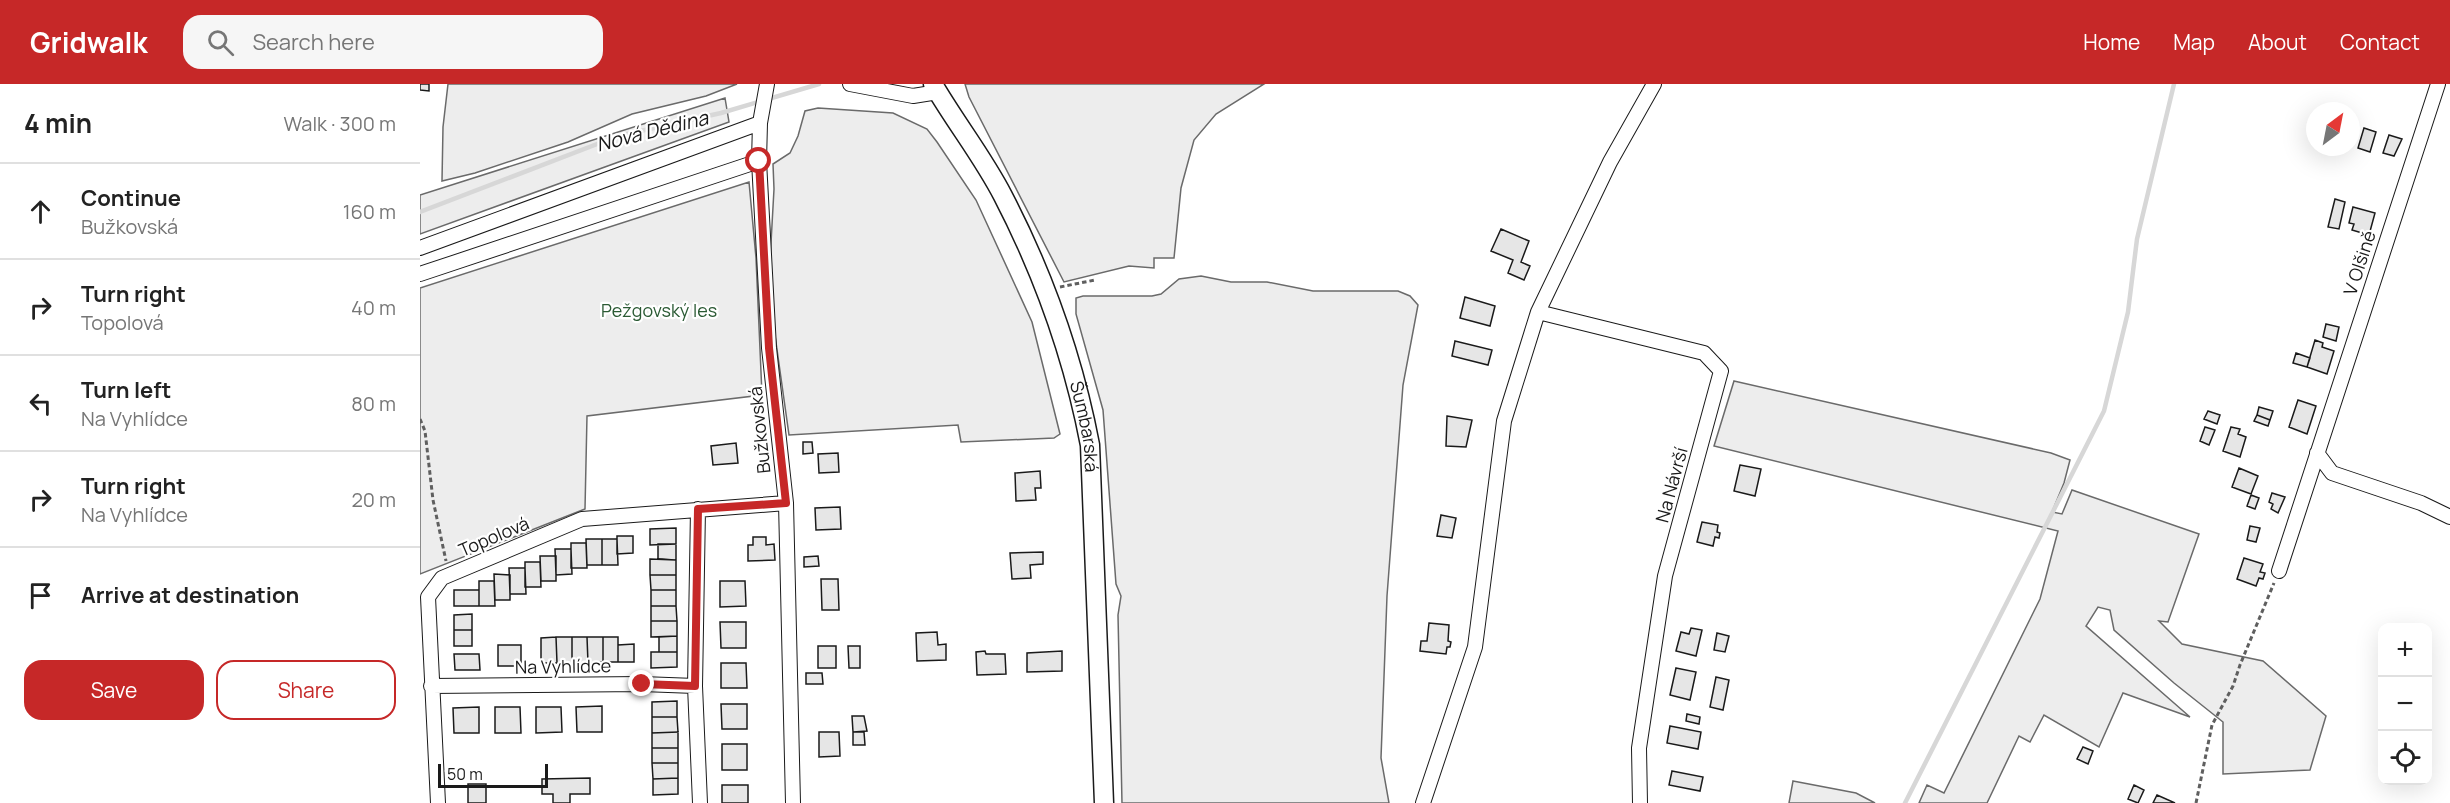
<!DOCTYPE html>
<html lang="en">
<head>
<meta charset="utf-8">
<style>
  body { margin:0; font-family:Manrope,sans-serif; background:#f6f6f6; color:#222 }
  .controls { position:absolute; right:18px; bottom:18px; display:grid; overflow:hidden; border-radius:12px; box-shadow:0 6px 24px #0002 }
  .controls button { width:54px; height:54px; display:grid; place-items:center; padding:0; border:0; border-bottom:2px solid #e0e0e0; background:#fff; color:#222; font:30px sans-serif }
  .compass { position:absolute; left:1886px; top:18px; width:54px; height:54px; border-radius:50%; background:#fff; box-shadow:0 6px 24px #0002; rotate:32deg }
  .scale { position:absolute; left:18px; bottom:15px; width:110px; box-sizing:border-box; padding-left:6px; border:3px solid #1a1a1a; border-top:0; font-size:16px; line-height:21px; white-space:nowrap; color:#1a1a1a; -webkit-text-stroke:4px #fff; paint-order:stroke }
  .stop { position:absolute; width:18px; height:18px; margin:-14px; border:4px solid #c62828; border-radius:50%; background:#fff }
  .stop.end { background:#c62828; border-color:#fff; box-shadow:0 2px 6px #0008 }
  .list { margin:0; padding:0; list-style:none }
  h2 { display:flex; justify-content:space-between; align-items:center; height:78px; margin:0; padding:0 24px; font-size:26px }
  h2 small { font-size:20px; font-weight:400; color:#767676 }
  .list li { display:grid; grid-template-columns:39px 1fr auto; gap:18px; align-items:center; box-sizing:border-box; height:96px; padding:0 24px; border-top:2px solid #e0e0e0 }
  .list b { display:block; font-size:22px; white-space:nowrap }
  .list p { margin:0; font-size:20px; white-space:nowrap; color:#767676 }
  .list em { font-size:20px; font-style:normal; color:#767676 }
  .actions { display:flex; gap:12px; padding:18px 24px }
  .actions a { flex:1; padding:14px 0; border:2px solid #c62828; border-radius:18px; text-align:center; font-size:21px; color:#c62828 }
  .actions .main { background:#c62828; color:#fff }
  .icon { flex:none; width:33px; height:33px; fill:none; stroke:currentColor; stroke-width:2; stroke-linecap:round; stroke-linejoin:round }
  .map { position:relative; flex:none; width:2030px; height:719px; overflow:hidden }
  header { display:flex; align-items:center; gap:36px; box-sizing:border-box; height:84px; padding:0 30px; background:#c62828; color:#fff }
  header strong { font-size:28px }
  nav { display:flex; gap:33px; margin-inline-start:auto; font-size:21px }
  .search { width:420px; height:54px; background:#f6f6f6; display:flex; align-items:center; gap:15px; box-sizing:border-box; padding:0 21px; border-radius:18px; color:#767676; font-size:22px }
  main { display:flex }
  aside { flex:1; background:#fff }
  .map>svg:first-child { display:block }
  .built { fill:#ededed; stroke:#6a6a6a; stroke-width:1.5 }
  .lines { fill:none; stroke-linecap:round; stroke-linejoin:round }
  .stream { stroke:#d7d7d7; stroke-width:4.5 }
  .building { fill:#e6e6e6; stroke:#1a1a1a; stroke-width:1.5 }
  .street-casing { stroke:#1a1a1a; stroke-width:16 }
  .secondary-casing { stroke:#1a1a1a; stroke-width:21 }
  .path { stroke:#5f5f5f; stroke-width:3; stroke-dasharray:4.5 3; stroke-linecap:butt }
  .street { stroke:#fff; stroke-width:14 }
  .secondary { stroke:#fff; stroke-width:18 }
  .route { stroke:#c62828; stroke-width:8 }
  .labels { text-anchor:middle; stroke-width:4.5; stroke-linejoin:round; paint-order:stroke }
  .street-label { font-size:18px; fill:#1a1a1a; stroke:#fff }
  .park-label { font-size:18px; fill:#2b5a34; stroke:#fff }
  .water-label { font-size:20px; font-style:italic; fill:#1a1a1a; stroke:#fff }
</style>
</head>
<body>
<header>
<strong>Gridwalk</strong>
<div class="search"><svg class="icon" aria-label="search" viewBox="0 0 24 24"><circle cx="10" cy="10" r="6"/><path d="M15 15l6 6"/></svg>Search here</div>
<nav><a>Home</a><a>Map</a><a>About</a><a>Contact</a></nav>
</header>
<main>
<aside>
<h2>4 min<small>Walk · 300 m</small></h2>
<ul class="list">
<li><svg class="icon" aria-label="ahead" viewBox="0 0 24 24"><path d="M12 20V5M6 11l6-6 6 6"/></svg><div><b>Continue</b><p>Bužkovská</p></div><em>160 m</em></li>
<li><svg class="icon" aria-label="right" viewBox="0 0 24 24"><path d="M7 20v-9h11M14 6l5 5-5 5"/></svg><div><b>Turn right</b><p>Topolová</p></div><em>40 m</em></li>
<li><svg class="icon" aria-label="left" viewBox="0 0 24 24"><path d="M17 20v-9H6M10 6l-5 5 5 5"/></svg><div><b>Turn left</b><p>Na Vyhlídce</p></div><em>80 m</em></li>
<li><svg class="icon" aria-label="right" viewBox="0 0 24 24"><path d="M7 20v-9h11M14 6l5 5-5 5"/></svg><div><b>Turn right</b><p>Na Vyhlídce</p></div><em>20 m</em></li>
<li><svg class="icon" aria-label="arrive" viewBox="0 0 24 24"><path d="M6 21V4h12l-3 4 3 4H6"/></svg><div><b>Arrive at destination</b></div></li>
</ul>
<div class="actions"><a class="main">Save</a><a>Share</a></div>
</aside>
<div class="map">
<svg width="2030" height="719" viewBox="0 0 2030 719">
  <rect width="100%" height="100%" fill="#fff"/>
  <path class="built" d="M28 0H317L286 12 212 30 148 58 55 89 22 97 23 43Z
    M545 0H844L796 30 774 56 761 104 754 174H734V184L709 182 644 198 549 13Z
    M305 14 309 38 0 150V111Z
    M398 24 473 29 507 45 517 58 556 116 612 238 640 350 634 354 541 358 538 341 369 351 352 230 350 177 354 105 353 80 370 69 378 52 385 27Z
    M329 98 336 174 342 311 167 332 165 425 0 490V204Z
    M781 192 811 198H847L893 207H978L990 212 998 221 983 301 967 512 961 674 969 719H702L698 531 701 512 696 500 683 326 656 230V214L663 212H732L741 210 759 195Z
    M1314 297 1631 369 1650 376 1644 399 1632 428 1642 430 1652 406 1779 450 1748 538 1739 537 1762 560 1843 577 1906 632 1890 686 1803 690V638L1754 599 1694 546 1690 526 1678 523 1666 542 1770 633 1703 609 1679 663 1624 631 1610 658 1599 652 1567 719H1499L1507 701 1524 709 1620 515 1638 447 1294 362Z
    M1373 697 1436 709 1455 719H1369Z"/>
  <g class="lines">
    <path class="stream" d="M0 128 198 52 301 29 399 0
      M1485 719 1684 327 1708 228 1717 155 1754 0"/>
  </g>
  <path class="building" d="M0 0H9V7L0 6Z
    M1944 44 1956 48 1950 68 1938 64Z
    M1969 51 1982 55 1974 72 1963 69Z
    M1915 115 1925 118 1919 145 1908 143Z
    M1933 123 1955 129 1949 151 1932 146 1934 140 1929 139Z
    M1081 145 1109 157 1101 178 1110 182 1104 196 1088 189 1093 176 1071 167Z
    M1045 213 1075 222 1070 242 1040 234Z
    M1906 240 1919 243 1916 257 1903 253Z
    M1895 256 1903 259 1902 263 1914 267 1907 290 1887 283Z
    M1035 257 1072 266 1068 281 1032 272Z
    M1876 269 1890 274 1887 283 1873 279Z
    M1878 316 1896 322 1887 350 1869 343Z
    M1839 323 1853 327 1850 336 1837 331Z
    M1788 327 1800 331 1797 340 1784 335Z
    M1837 331 1850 336 1848 342 1834 337Z
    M1027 332 1052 336 1046 363 1026 362Z
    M1785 343 1795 346 1789 361 1780 357Z
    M1811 343 1820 345 1818 350 1826 353 1820 373 1803 367Z
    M383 358H392L393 369 383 370Z
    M316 359 318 379 293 381 291 362Z
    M418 369 419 388 399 389 398 370Z
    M1320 381 1341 385 1335 412 1314 407Z
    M1819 384 1838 392 1831 410 1812 403Z
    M620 387 621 404H615L616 416 596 417 595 389Z
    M1852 409 1865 413 1858 429 1851 425 1853 420 1849 418Z
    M1831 411 1839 414 1835 425 1827 422Z
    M420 423 421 445 396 446 395 424Z
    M1021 431 1036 434 1032 454 1017 452Z
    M1282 438 1298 441 1297 448 1300 449 1299 454 1295 453 1293 462 1277 458Z
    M1830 442 1840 444 1836 458 1827 456Z
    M256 444V460L230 461V445Z
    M197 452H213V469L197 470Z
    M333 453H346V461L354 460 355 476 328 477V461H333Z
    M166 455H182V481H167Z
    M182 455H197L198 481H182Z
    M151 459H166L167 484H151Z
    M238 460H256V476L238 475Z
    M135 465H151L152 490 136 491Z
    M623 468V480L610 481 611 494 592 495 590 469Z
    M120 472H136V497H121Z
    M398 472 399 482 384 483V473Z
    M1824 474 1843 480 1840 488 1845 489 1843 495 1839 494 1836 502 1817 495Z
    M230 475 256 476V491H230Z
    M105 478H120L121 503H105Z
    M89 484H105L106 510H90Z
    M74 490 90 491V516H75Z
    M230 491H256V506H231Z
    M401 495H418L419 526H402Z
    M59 497H74L75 522H59Z
    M300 497H325L326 522 300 523Z
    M34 506H59V522H34Z
    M231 506H256V522H231Z
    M231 522H256L257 537H231Z
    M52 530V546H34V531Z
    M231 537H257V552L231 553Z
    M300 538H326V564H301Z
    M1009 539 1029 541 1028 557 1031 558 1030 563H1027L1026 570 1000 567 1001 557H1007Z
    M1271 544 1282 546 1276 572 1256 567 1261 548 1269 550Z
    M34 546H52V562H34Z
    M517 548 518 561 526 560V576L497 577 496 549Z
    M1297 549 1309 552 1305 568 1294 566Z
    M257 552V568H239V553Z
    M136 553H152V579H137Z
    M136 553 137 579H121V554Z
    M152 553H167L168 579H152Z
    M167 553H183V578L168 579Z
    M183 553H198V578H183Z
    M214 560V578H198V561Z
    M78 561H101V582H78Z
    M398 562H416V584H398Z
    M428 562H440V584H429Z
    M565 567 566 570H585L586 590 557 591 556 568Z
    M642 567V587L607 588V569Z
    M231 568H257V583L231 584Z
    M34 570H59L60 586H35Z
    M301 579H326L327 604H301Z
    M1256 584 1276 588 1270 616 1250 611Z
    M386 589H402L403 600H386Z
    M1296 593 1309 596 1303 626 1290 623Z
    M257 617V633H232V618Z
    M301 620H327V645H302Z
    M182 622V648H157L156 623Z
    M59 623V649H34L33 624Z
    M75 623H100L101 649H75Z
    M116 623H141L142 648 116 649Z
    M1267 630 1280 633 1279 640 1266 637Z
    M432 632H444L447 647 433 648Z
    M232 633H257L258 648 232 649Z
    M1250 642 1281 648 1278 665 1247 659Z
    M258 648V664H232V649Z
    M399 648H419L420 672 399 673Z
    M433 648H444L445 661H433Z
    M302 660H327V686H302Z
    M1663 663 1673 667 1668 680 1657 675Z
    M232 664H258V679H232Z
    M232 679H258V694L233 695Z
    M1252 687 1283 693 1280 707 1249 701Z
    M170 694V710H150V719H133V710H122V695Z
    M258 694V710L233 711V695Z
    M48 700H66V719H48Z
    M302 701H328V719H302Z
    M1714 701 1724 706 1718 719 1708 715Z
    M1737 711 1755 719H1733Z"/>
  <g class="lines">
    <g class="street-casing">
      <path id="street" d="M347 0 340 39 339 77 349 264 366 419 373 719
        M430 0 493 12 518 8
        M0 164 340 39
        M0 190 339 77
        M1118 228 1284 269 1301 287 1245 492 1219 664 1220 719
        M1897 369 1912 389 2001 419 2030 433
        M278 425 275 602 280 719
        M1859 487 2018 0
        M11 602 222 600 275 602
        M18 719 8 513 22 494 162 435 366 419
        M1003 719 1055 563 1084 337 1118 228 1190 78 1234 0"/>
    </g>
    <g class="secondary-casing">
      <g id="secondary">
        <path id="s1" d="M513 0C535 38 563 73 583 112 625 193 653 272 670 361L684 719"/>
      </g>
    </g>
    <path class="path" d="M640 203 675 196
      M0 335 5 347 13 416 26 477
      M1776 719 1792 641 1813 602 1820 581 1854 499"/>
    <use href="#street" class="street"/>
    <use href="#secondary" class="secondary"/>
  </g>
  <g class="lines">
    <path class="route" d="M222 600 275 602 278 425 366 419 349 264 339 77"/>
  </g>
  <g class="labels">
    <g class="street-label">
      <text transform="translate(1940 179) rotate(-72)" y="6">V Olšině</text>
      <text dy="6" stroke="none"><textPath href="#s1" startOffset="378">Šumbarská</textPath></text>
      <text transform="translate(340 346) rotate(-96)" y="6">Bužkovská</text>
      <text transform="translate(1252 401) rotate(-75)" y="6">Na Návrší</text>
      <text transform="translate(74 453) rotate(-23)" y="6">Topolová</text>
      <text transform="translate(143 583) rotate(-1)" y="6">Na Vyhlídce</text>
    </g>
    <g class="park-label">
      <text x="239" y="233">Pežgovský les</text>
    </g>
    <g class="water-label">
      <text transform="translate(232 47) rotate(-14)" y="7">Nová Dědina</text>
    </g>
  </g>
</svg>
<div class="controls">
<button>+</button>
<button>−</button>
<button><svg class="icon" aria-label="locate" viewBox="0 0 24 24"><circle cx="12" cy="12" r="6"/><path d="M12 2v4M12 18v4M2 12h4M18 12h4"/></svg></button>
</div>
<svg class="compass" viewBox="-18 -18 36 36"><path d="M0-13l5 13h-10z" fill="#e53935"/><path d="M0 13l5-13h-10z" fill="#767676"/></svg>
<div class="scale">50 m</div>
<div class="stop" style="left:339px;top:77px"></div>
<div class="stop end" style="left:222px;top:600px"></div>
</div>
</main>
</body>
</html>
